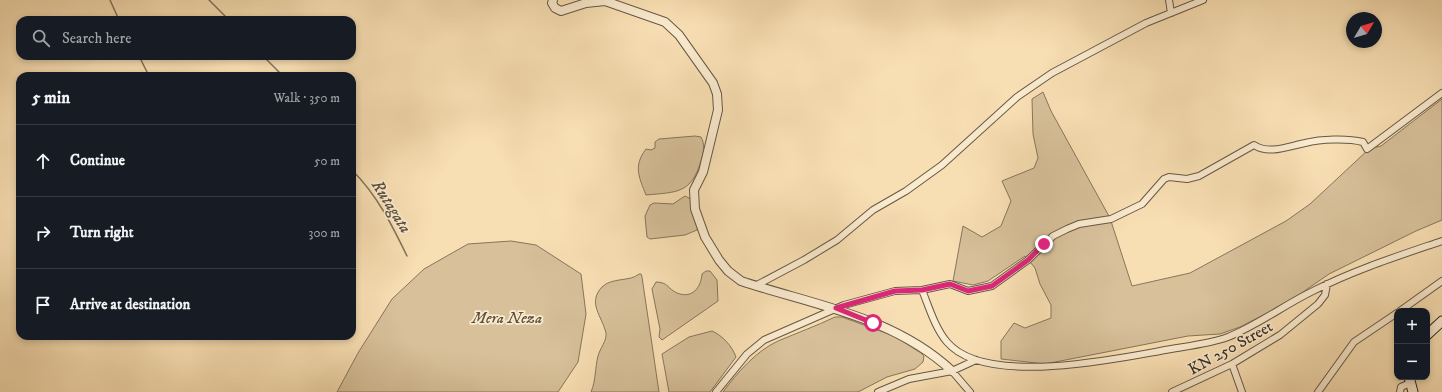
<!DOCTYPE html>
<html lang="en">
<head>
<meta charset="utf-8">
<style>
  body { margin:0; font-family:"IM FELL DW Pica",serif; background:#20242c; color:#f1f3f6 }
  .controls { position:absolute; right:12px; bottom:12px; display:grid; overflow:hidden; border-radius:8px; box-shadow:0 2px 6px #0003 }
  .controls button { width:36px; height:36px; display:grid; place-items:center; padding:0; border:0; border-bottom:1px solid #363941; background:#171b24; color:#f1f3f6; font:20px sans-serif }
  .compass { position:absolute; left:1346px; top:12px; width:36px; height:36px; border-radius:50%; background:#171b24; box-shadow:0 2px 6px #0003; rotate:52deg }
  .stop { position:absolute; width:12px; height:12px; margin:-9px; border:3px solid #db2777; border-radius:50%; background:#fff }
  .stop.end { background:#db2777; border-color:#fff; box-shadow:0 1px 4px #0008 }
  .list { margin:0; padding:0; list-style:none }
  h2 { display:flex; justify-content:space-between; align-items:center; height:52px; margin:0; padding:0 16px; font-size:17px }
  h2 small { font-size:13px; font-weight:400; color:#9ea1a6 }
  .list li { display:grid; grid-template-columns:26px 1fr auto; gap:12px; align-items:center; box-sizing:border-box; height:72px; padding:0 16px; border-top:1px solid #363941 }
  .list b { display:block; font-size:15px; white-space:nowrap }
  .list em { font-size:13px; font-style:normal; color:#9ea1a6 }
  .icon { flex:none; width:22px; height:22px; fill:none; stroke:currentColor; stroke-width:2; stroke-linecap:round; stroke-linejoin:round }
  .map { position:relative; flex:none; width:1442px; height:392px; overflow:hidden }
  .search { position:absolute; background:#171b24; box-shadow:0 2px 6px #0003; left:16px; top:16px; width:340px; height:44px; display:flex; align-items:center; gap:10px; box-sizing:border-box; padding:0 14px; border-radius:12px; color:#9ea1a6; font-size:15px }
  .panel { position:absolute; background:#171b24; box-shadow:0 2px 6px #0003; left:16px; top:72px; width:340px; height:268px; border-radius:12px }
  .map>svg:first-child { display:block }
  .green { fill:#d7c09a; stroke:#86765d }
  .lines { fill:none; stroke-linecap:round; stroke-linejoin:round }
  .stream { stroke:#81725a; stroke-width:1.5 }
  .minor-casing { stroke:#655845; stroke-width:8 }
  .tertiary-casing { stroke:#655845; stroke-width:10 }
  .secondary-casing { stroke:#342b20; stroke-width:11 }
  .minor { stroke:#faeace; stroke-width:6 }
  .tertiary { stroke:#faeace; stroke-width:8 }
  .secondary { stroke:#faeace; stroke-width:9 }
  .route { stroke:#db2777; stroke-width:5 }
  .labels { text-anchor:middle; stroke-width:3.5; stroke-linejoin:round; paint-order:stroke }
  .park-label { font-size:16px; font-style:italic; fill:#5d503e; stroke:#faeace }
  .street-label { font-size:16px; fill:#342b20; stroke:#faeace }
  .water-label { font-size:17px; font-style:italic; fill:#5b4f3d; stroke:#faeace }
</style>
</head>
<body>
<div class="map">
<svg width="1442" height="392" viewBox="0 0 1442 392">
  <rect width="100%" height="100%" fill="#f8dfb3"/>
  <filter id="stains"><feTurbulence type="fractalNoise" baseFrequency=".005" numOctaves="4"/><feColorMatrix values="0 0 0 0 .2 0 0 0 0 .09 0 0 0 0 .02 0 0 0 .5 -.17"/></filter>
  <radialGradient id="worn" r=".72"><stop offset=".6" stop-color="#630" stop-opacity="0"/><stop offset="1" stop-color="#630" stop-opacity=".3"/></radialGradient>
  <path class="green" d="M1043 92 1051 111 1110 218 1132 286 1190 273 1286 221 1310 204 1369 149 1381 146 1442 99V220L1416 231 1329 274 1290 301 1240 327 1220 334 1188 336 1045 364 1001 359V341L1014 323 1025 328 1051 318V305L1040 284 1035 268 1025 256 988 281 973 285 953 281 963 226 982 237 1001 226 1011 201 1002 181 1034 168 1038 158 1033 134 1032 99Z
    M695 136 701 137C705 144 704 153 701 161 691 194 677 192 646 195 639 177 633 166 646 149L651 150 655 148V142L659 139Z
    M685 196 691 199 699 224 697 230 685 235 650 239 647 237 645 216 650 205 654 203 673 204Z
    M511 241 536 245 581 274 586 314 578 362 558 392H337L358 353 392 299 424 269 468 244Z
    M706 271H710L717 280 718 301 662 340 659 337 660 329 652 289 656 282C668 282 668 289 677 293 692 299 701 288 702 274Z
    M639 274H641L642 277 659 392H591C596 381 595 367 598 356 600 348 607 341 606 333 602 316 587 303 602 287 612 277 630 282 639 274Z
    M835 317H842L894 336 921 353 924 356 923 362 915 369 887 377 858 392H723C737 373 756 351 778 341 797 333 816 326 835 317Z
    M712 331C723 336 732 346 736 357L710 392H669L662 354 689 337Z"/>
  <g class="lines">
    <path class="stream" d="M110 0 119 20
      M209 0 229 20
      M139 56 149 76
      M263 56 283 76
      M352 170C377 195 392 225 407 256"/>
    <g class="minor-casing">
      <path id="minor" d="M1169 0 1171 13
        M755 286 804 260 837 240 873 210 906 191 942 165 1017 97 1052 73 1146 23 1203 0
        M922 290 950 284 968 291 992 286 1028 260 1053 236 1067 229 1079 224 1111 219 1142 204 1164 179 1169 177 1187 179 1199 176 1254 145C1269 155 1289 146 1305 143 1321 139 1347 138 1363 142L1367 149 1442 93
        M1400 311 1442 281
        M1232 364 1242 392
        M952 371 970 392
        M716 392 747 354 764 340 844 305 895 291 922 290C929 307 935 328 947 342 984 386 1110 360 1160 351 1180 347 1210 344 1228 337 1258 325 1284 305 1313 291 1354 270 1398 256 1442 241
        M878 392 909 379 952 371 976 360
        M1172 392 1232 364 1280 335 1318 304 1325 295 1327 284
        M1318 392 1354 342 1397 313
        M1400 392 1401 387 1410 383"/>
    </g>
    <g class="tertiary-casing">
      <path id="tertiary" d="M553 0 552 3 555 8 561 11 586 3 605 1 665 22 679 35 713 83 717 94 718 110 703 172 694 190 695 209 705 237 719 260 728 271 741 281C813 305 893 316 952 371"/>
    </g>
    <g class="secondary-casing">
      <path id="secondary" d="M1427 335 1442 321
        M1409 377 1413 392"/>
    </g>
    <use href="#minor" class="minor"/>
    <use href="#tertiary" class="tertiary"/>
    <use href="#secondary" class="secondary"/>
  </g>
  <g class="lines">
    <path class="route" d="M873 323 836 308 895 291 922 290 950 284 968 291 992 286 1028 260 1044 244"/>
  </g>
  <g class="labels">
    <g class="park-label">
      <text x="507" y="323">Mera Neza</text>
    </g>
    <g class="street-label">
      <text transform="translate(1230 347) rotate(-29)" y="6">KN 250 Street</text>
    </g>
    <g class="water-label">
      <text transform="translate(392 206) rotate(58)" y="6">Rutagata</text>
    </g>
  </g>
  <rect width="100%" height="100%" filter="url(#stains)"/>
  <rect width="100%" height="100%" fill="url(#worn)"/>
</svg>
<div class="controls">
<button>+</button>
<button>−</button>
</div>
<svg class="compass" viewBox="-18 -18 36 36"><path d="M0-13l5 13h-10z" fill="#e53935"/><path d="M0 13l5-13h-10z" fill="#9ea1a6"/></svg>
<div class="stop" style="left:873px;top:323px"></div>
<div class="stop end" style="left:1044px;top:244px"></div>
<div class="search"><svg class="icon" aria-label="search" viewBox="0 0 24 24"><circle cx="10" cy="10" r="6"/><path d="M15 15l6 6"/></svg>Search here</div>
<section class="panel">
<h2>5 min<small>Walk · 350 m</small></h2>
<ul class="list">
<li><svg class="icon" aria-label="ahead" viewBox="0 0 24 24"><path d="M12 20V5M6 11l6-6 6 6"/></svg><div><b>Continue</b></div><em>50 m</em></li>
<li><svg class="icon" aria-label="right" viewBox="0 0 24 24"><path d="M7 20v-9h11M14 6l5 5-5 5"/></svg><div><b>Turn right</b></div><em>300 m</em></li>
<li><svg class="icon" aria-label="arrive" viewBox="0 0 24 24"><path d="M6 21V4h12l-3 4 3 4H6"/></svg><div><b>Arrive at destination</b></div></li>
</ul>
</section>
</div>
</body>
</html>
